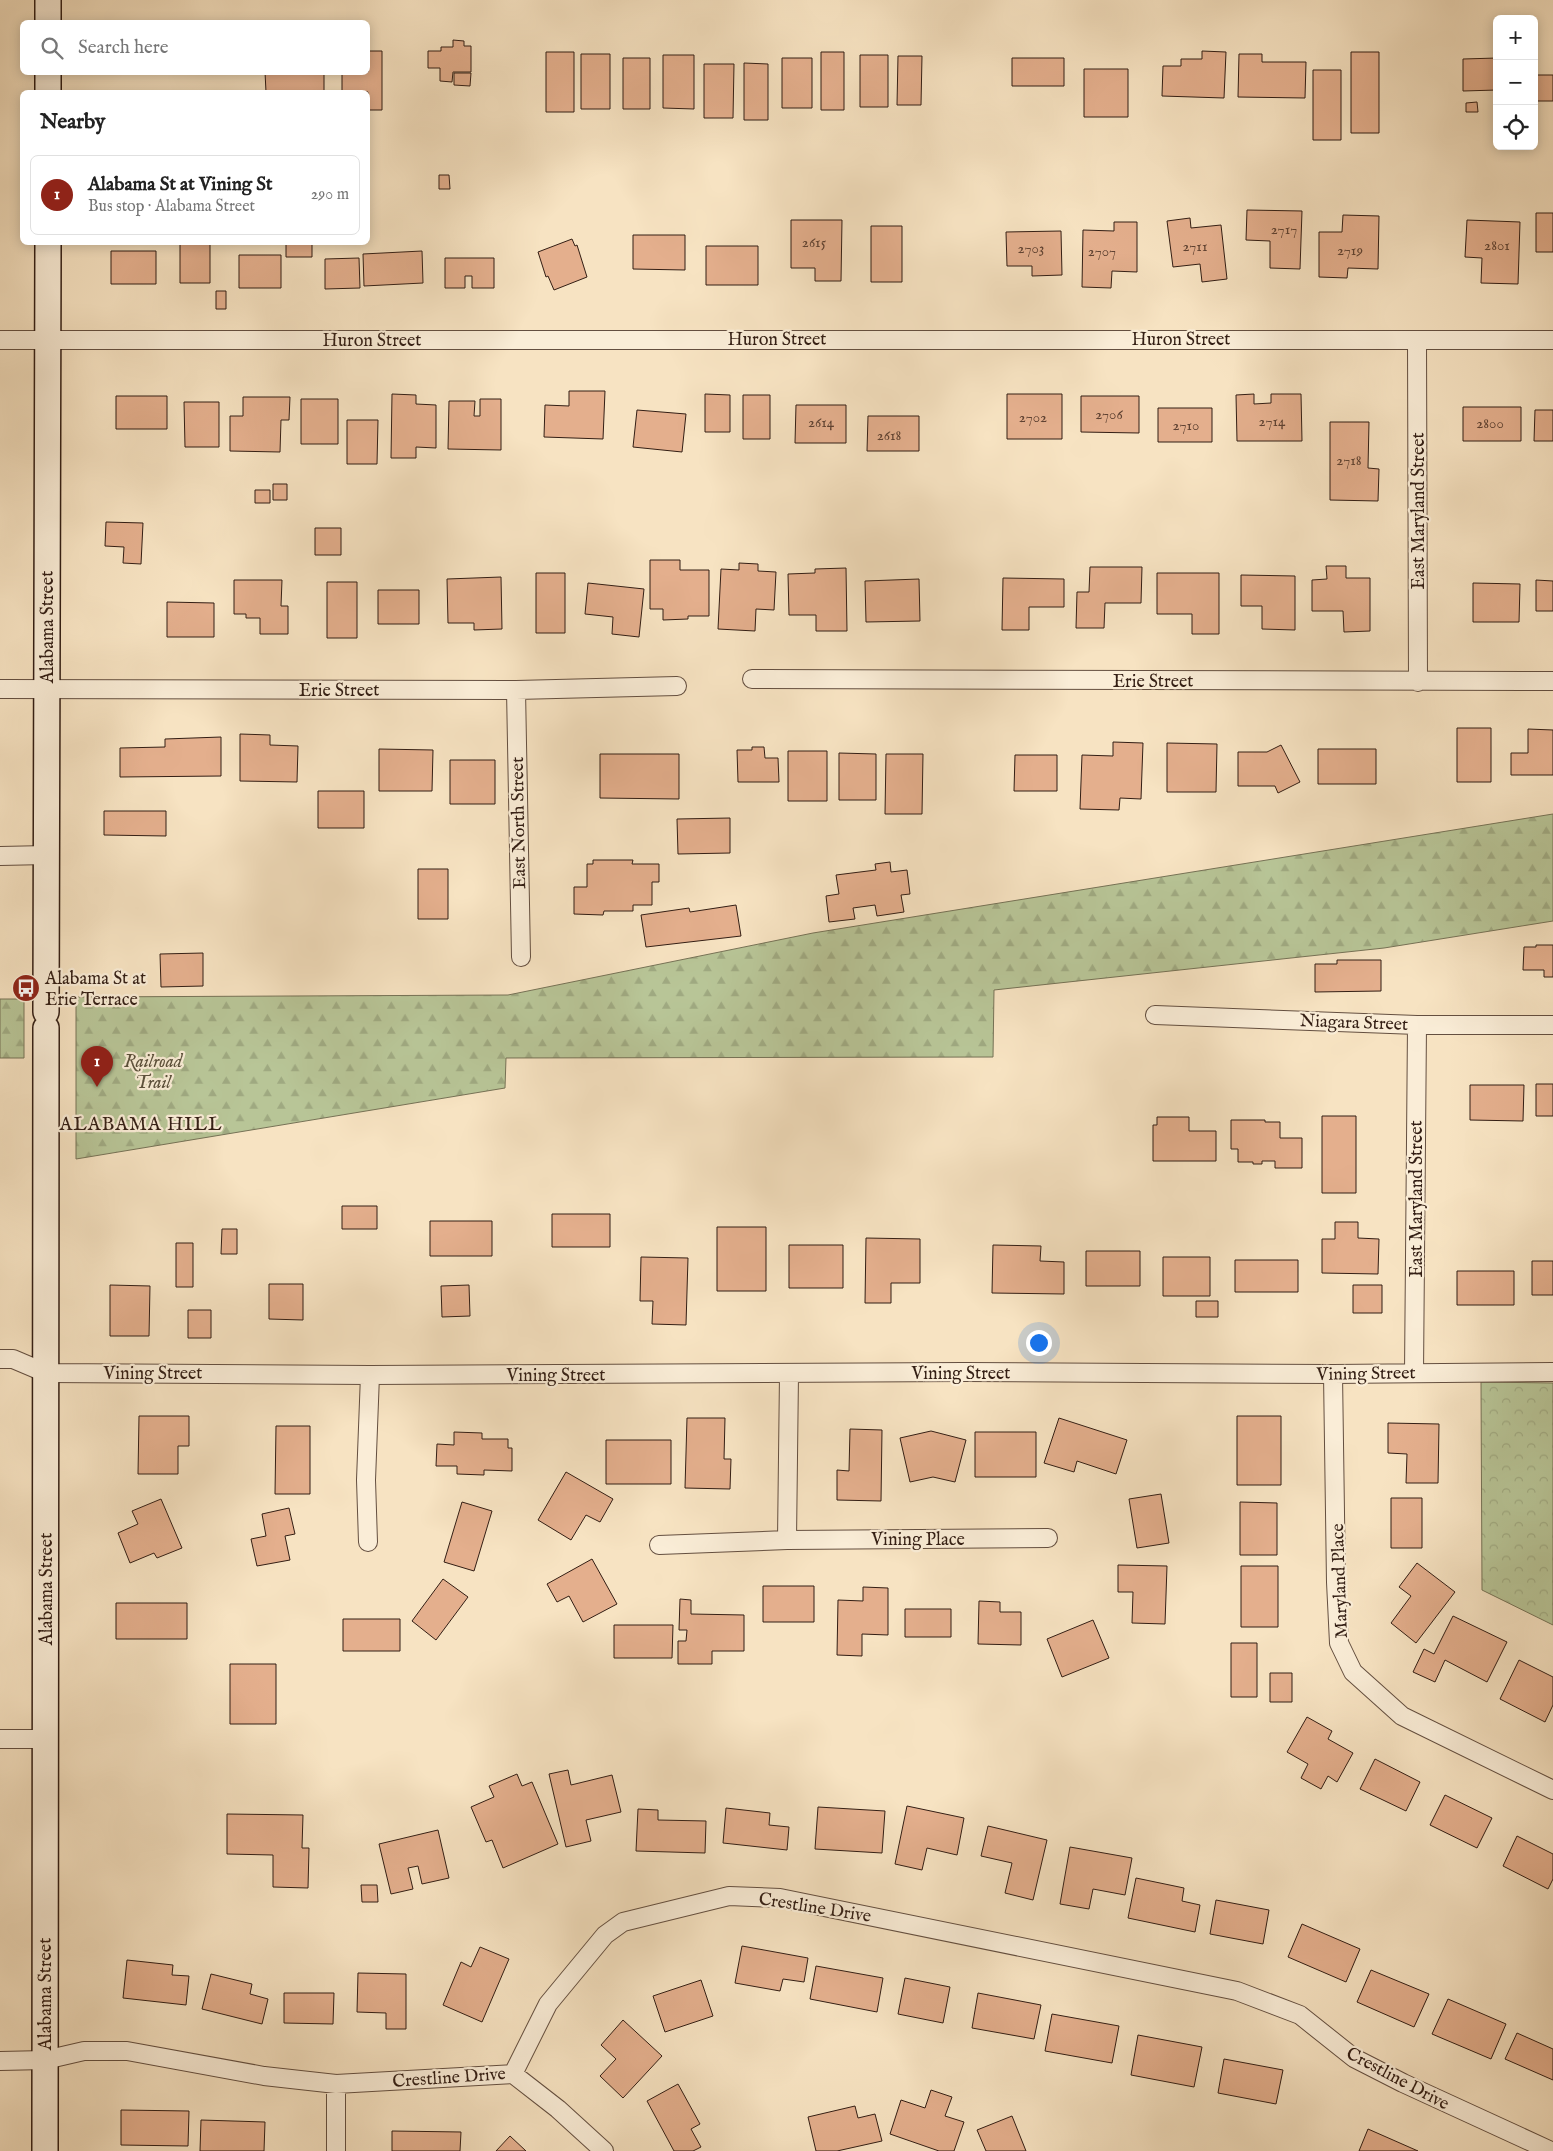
<!DOCTYPE html>
<html lang="en">
<head>
<meta charset="utf-8">
<style>
  body { margin:0; font-family:"IM FELL English",serif; background:#f2f2f2; color:#222 }
  .controls { position:absolute; right:15px; top:15px; display:grid; overflow:hidden; border-radius:8px; box-shadow:0 2px 12px #0003 }
  .controls button { width:45px; height:45px; display:grid; place-items:center; padding:0; border:0; border-bottom:1px solid #e0e0e0; background:#fff; color:#222; font:25px sans-serif }
  .you { position:absolute; left:1038px; top:1342px; width:18px; height:18px; margin:-12px; border:4px solid #fff; border-radius:50%; background:#1a73e8; box-shadow:0 0 0 8px #1a73e833 }
  .badge { display:grid; place-items:center; width:32px; height:32px; border-radius:50%; background:#8f2418; color:#fff; font-size:16px; font-weight:700 }
  .pin { position:absolute; translate:-50% -41px; filter:drop-shadow(0 1px 2px #0008) }
  .pin::after { content:''; position:absolute; top:26px; width:18px; height:15px; background:inherit; clip-path:polygon(0 0,100% 0,50% 100%) }
  .list { margin:0; padding:0; list-style:none }
  h2 { display:flex; justify-content:space-between; align-items:center; height:65px; margin:0; padding:0 20px; font-size:21px }
  h2 small { font-size:16px; font-weight:400; color:#767676 }
  .list li { display:grid; grid-template-columns:32px 1fr auto; gap:15px; align-items:center; box-sizing:border-box; height:80px; margin:0 10px 10px; padding:0 10px; border:1px solid #e0e0e0; border-radius:8px }
  .list b { display:block; font-size:19px; white-space:nowrap }
  .list p { margin:0; font-size:16px; white-space:nowrap; color:#767676 }
  .list em { font-size:16px; font-style:normal; color:#767676 }
  .icon { flex:none; width:28px; height:28px; fill:none; stroke:currentColor; stroke-width:2; stroke-linecap:round; stroke-linejoin:round }
  .map { position:relative; flex:none; width:1553px; height:2151px; overflow:hidden }
  .search { position:absolute; background:#fff; box-shadow:0 2px 12px #0003; left:20px; top:20px; width:350px; height:55px; display:flex; align-items:center; gap:12px; box-sizing:border-box; padding:0 18px; border-radius:8px; color:#767676; font-size:19px }
  .panel { position:absolute; background:#fff; box-shadow:0 2px 12px #0003; left:20px; top:90px; width:350px; height:155px; border-radius:8px }
  .map>svg:first-child { display:block }
  .forest { fill:url(#forest-firs); stroke:#767256 }
  .park { fill:url(#park-crowns); stroke:#767256 }
  .building { fill:#e4af8d; stroke:#331e14 }
  .lines { fill:none; stroke-linecap:round; stroke-linejoin:round }
  .street-casing { stroke:#644f40; stroke-width:20 }
  .secondary-casing { stroke:#331e14; stroke-width:28 }
  .street { stroke:#faedd7; stroke-width:18 }
  .secondary { stroke:#faedd7; stroke-width:25 }
  .labels { text-anchor:middle; stroke-width:4.5; stroke-linejoin:round; paint-order:stroke }
  .number-label { font-size:15px; fill:#5f4232 }
  .street-label { font-size:18px; fill:#331e14; stroke:#faedd7 }
  .poi-label { font-size:18px; fill:#331e14; stroke:#faedd7; text-anchor:start }
  .park-label { font-size:18px; font-style:italic; fill:#5b503b; stroke:#faedd7 }
  .neighbourhood-label { font-size:19px; letter-spacing:1px; fill:#331e14; stroke:#faedd7 }
</style>
</head>
<body>
<div class="map">
<svg width="1553" height="2151" viewBox="0 0 1553 2151">
  <defs>
    <pattern id="forest-firs" width="22" height="20" patternUnits="userSpaceOnUse" patternTransform="scale(1.25)"><rect width="22" height="20" fill="#b8c597"/><path d="M5 1l3.5 6h-7zM16 11l3.5 6h-7z" fill="#9fa981"/></pattern>
    <pattern id="park-crowns" width="20" height="18" patternUnits="userSpaceOnUse" patternTransform="scale(1.25)"><rect width="20" height="18" fill="#b8c597"/><path d="M2 6a3 3 0 1 1 6 0M12 15a3 3 0 1 1 6 0" fill="none" stroke="#9fa981"/></pattern>
  </defs>
  <rect width="100%" height="100%" fill="#f7e3c2"/>
  <filter id="stains"><feTurbulence type="fractalNoise" baseFrequency=".004" numOctaves="4"/><feColorMatrix values="0 0 0 0 .2 0 0 0 0 .09 0 0 0 0 .02 0 0 0 .5 -.17"/></filter>
  <radialGradient id="worn" r=".72"><stop offset=".6" stop-color="#630" stop-opacity="0"/><stop offset="1" stop-color="#630" stop-opacity=".3"/></radialGradient>
  <path class="forest" d="M1553 814V921L1384 948 994 990 993 1057 506 1058 505 1088 76 1159V997L508 995 813 933Z
    M0 999H24V1058H0Z"/>
  <path class="park" d="M1481 1382 1553 1383V1625L1482 1590Z"/>
  <path class="building" d="M453 40 464 41V46H471V72H453L452 82 440 81V68H428V51H441V47H453Z
    M368 51H382V110H368V92H342V72H368Z
    M1202 51 1226 52 1224 98 1162 96 1163 66H1181V59H1202Z
    M546 52H574V112H546Z
    M821 52H844V110H821Z
    M1351 52H1379V133H1351Z
    M581 54H610V109H581Z
    M1239 54H1262V62H1306L1305 98 1238 97Z
    M663 55H694V109L663 108Z
    M860 55H888V107H860Z
    M898 56H922L921 105H897Z
    M623 58H650V109H623Z
    M782 58H812V108H782Z
    M1012 58H1064V86H1012Z
    M1497 58V90L1463 91V59Z
    M744 63 768 64V120H744Z
    M704 64H734L733 118H704Z
    M1084 69H1128V117H1084Z
    M1313 70H1341V140H1313Z
    M265 72H324V92H266Z
    M454 73H471L470 86 454 85Z
    M1537 75H1553V101H1537Z
    M1477 102 1478 112H1466V103Z
    M439 175H449L450 189H439Z
    M1247 210 1302 211 1300 269 1270 268V241L1246 240Z
    M1536 213H1553V252H1536Z
    M1343 215 1379 216 1378 269 1348 268 1347 278 1319 277V232H1342Z
    M1190 218 1191 228 1221 225 1227 279 1202 282 1200 264 1173 267 1167 221Z
    M791 220H842L841 281H815V268H791Z
    M1467 220 1520 222 1518 284 1481 283 1482 258 1465 257Z
    M1114 222H1137V272L1112 271 1111 288 1082 287 1083 230 1114 231Z
    M871 226H902V282H871Z
    M1061 231 1062 275 1032 276V266H1007L1006 232Z
    M633 235H685V270L633 269Z
    M572 239 575 246 577 245 587 277 554 290 548 276 546 277 538 252Z
    M180 242H210V283H180Z
    M286 242H312V257H286Z
    M706 246H758V285H706Z
    M111 251H156V284H111Z
    M422 251 423 283 364 286 363 254Z
    M239 255H281V288H239Z
    M359 258 360 288 325 289V259Z
    M445 258H494V288H472V276H465V288H445Z
    M216 291H226V309H216Z
    M569 391H605L603 439 544 437 545 405 569 406Z
    M392 394 416 395V404L436 405V448L416 447V458H391Z
    M705 394 730 395V432H705Z
    M1007 394H1062V439H1007Z
    M1254 394V404L1271 403V394H1301L1302 441H1237L1236 395Z
    M743 395H770V439H743Z
    M116 396H167V429H116Z
    M1081 396H1139V433L1081 432Z
    M243 397H290L289 420H281L280 452 230 451V416H243Z
    M301 399H338V444H301Z
    M480 399H501V450L448 449 449 401H475L474 416H480Z
    M184 402H219V447H185Z
    M796 405H846V443H795Z
    M1463 407H1521V441H1463Z
    M1158 408H1212V442H1158Z
    M637 410 686 414 682 452 633 447Z
    M1535 410H1553V441H1534Z
    M868 416H919V451H867Z
    M347 420H378L377 464H347Z
    M1330 422H1369L1368 468 1379 469 1378 501 1330 500Z
    M273 484H287V500H273Z
    M255 490H270V503H255Z
    M106 522 143 523 141 564 123 563 124 547 105 546Z
    M315 528H341V555H315Z
    M650 560H680V570H709V616H688V619L663 620V609H650Z
    M739 563 758 564V571L776 572 774 610 756 609 755 631 718 629 721 569 739 570Z
    M1326 566H1346V578H1370V631L1344 632 1343 611H1312V580L1327 579Z
    M1090 567H1142L1141 603H1105L1104 628H1076L1077 592H1089Z
    M846 568 847 631H816V615H789L788 574 815 573V569Z
    M536 573H565V633H536Z
    M1157 573H1219V634H1192V614H1157Z
    M1241 575 1295 576V630L1262 629V606H1241Z
    M501 577 502 629 474 630V623H448L447 579Z
    M1003 578 1064 579V607H1029V630H1002Z
    M919 579 920 621 866 622 865 581Z
    M234 580H282L281 606H288V634H260V618H246V614H234Z
    M1536 580 1553 581V611H1536Z
    M327 582H357V638H327Z
    M588 583 644 589 639 637 612 634 613 617 585 614Z
    M1473 583 1520 584 1519 622H1473Z
    M378 590H419V624H378Z
    M167 602 214 603V637H167Z
    M1457 728H1491V782H1457Z
    M1528 729 1553 730V775H1511V753H1528Z
    M240 734 270 735V745L298 746 297 782 240 781Z
    M221 737V776L120 777V748L165 747V739Z
    M1113 742 1143 743 1141 799 1120 798 1119 810 1080 809 1082 755 1113 756Z
    M1167 743 1217 744 1216 792H1167Z
    M1281 745 1300 782 1278 793 1275 786H1238V752H1267Z
    M752 747H764L765 758H778L779 782H738L737 750H752Z
    M379 749 433 750 432 791H379Z
    M1318 749H1376V784H1318Z
    M788 751H827V801H788Z
    M839 753 876 754V800H839Z
    M600 754H679V799L600 798Z
    M886 754H923L922 814H885Z
    M1015 755H1057V791H1014Z
    M450 760H495V804H450Z
    M318 791H364V828H318Z
    M104 811H166V836L104 835Z
    M730 818V853L678 854 677 819Z
    M593 860H633L632 864H659V882H652V905H633V911H604L603 915 574 914V887H587V864H593Z
    M890 862 891 872 907 870 910 894 901 895 904 912 877 916 875 905 853 908 855 919 829 922 826 896 839 894 836 875 876 870 875 864Z
    M418 869H448V919H418Z
    M736 905 741 936 646 947 641 915 689 908 690 912Z
    M1536 945H1553V977H1544V970H1523L1524 947H1536Z
    M203 953V986L161 987 160 954Z
    M1337 960H1381V991L1315 992V964H1337Z
    M1536 1084H1553V1116H1536Z
    M1470 1085H1524L1523 1121 1470 1120Z
    M1322 1116H1356V1193H1322Z
    M1157 1117H1189V1131H1216V1161H1153V1125H1157Z
    M1231 1120H1265V1122H1280V1138H1302V1168H1275V1161H1262V1164H1253V1162H1238V1149H1231Z
    M342 1206H377V1229H342Z
    M552 1214H610V1247H552Z
    M430 1221H492V1256H430Z
    M1335 1222H1358V1238L1379 1239 1378 1274 1322 1273V1239H1335Z
    M717 1227H766V1291H717Z
    M222 1229H237V1254H221Z
    M866 1238 920 1239V1283H891V1303H865Z
    M176 1243H193V1287H176Z
    M789 1245H843V1288H789Z
    M993 1245 1041 1246 1040 1261 1064 1262V1294L992 1293Z
    M1086 1251H1140V1286H1086Z
    M641 1257 688 1258 686 1325 652 1324 653 1301H640Z
    M1163 1257H1210V1296H1163Z
    M1235 1260H1298V1292H1235Z
    M1532 1261H1553V1295H1532Z
    M1457 1271H1514V1305H1457Z
    M269 1284H303V1320L269 1319Z
    M110 1285 150 1286 149 1336H110Z
    M469 1285 470 1316 442 1317 441 1286Z
    M1353 1285H1382V1313H1353Z
    M1196 1301H1218V1317H1196Z
    M188 1310H211V1338H188Z
    M139 1416H189V1446H178V1474H138Z
    M1237 1416H1281V1485H1237Z
    M687 1418H725L724 1459H731L730 1489 685 1488Z
    M1059 1418 1127 1440 1116 1474 1077 1461 1074 1472 1044 1463Z
    M1388 1423 1439 1424 1438 1483H1406L1407 1454 1388 1453Z
    M276 1426H310V1494H275Z
    M850 1429 882 1430 881 1501 837 1500V1470L849 1471Z
    M931 1431 966 1440 955 1482 933 1477 910 1482 900 1438Z
    M454 1432 482 1433V1439H508V1448H512V1471L484 1470V1475L457 1474V1466H436L437 1444 454 1445Z
    M975 1432H1036V1477H975Z
    M606 1440H671V1484H606Z
    M566 1472 613 1499 600 1522 586 1515 571 1540 538 1520Z
    M1161 1494 1169 1543 1137 1548 1129 1499Z
    M1391 1498H1422V1548H1391Z
    M161 1499 182 1548 157 1558 154 1553 130 1563 118 1533 138 1524 132 1511Z
    M462 1502 492 1511 474 1571 444 1562Z
    M1240 1502 1277 1503V1555H1240Z
    M289 1508 295 1534 285 1536 290 1560 257 1566 251 1539 266 1536 262 1514Z
    M592 1559 617 1604 583 1622 569 1596 557 1602 547 1584Z
    M1417 1563 1455 1592 1416 1643 1391 1623 1411 1596 1399 1587Z
    M1118 1565 1167 1566 1165 1624 1132 1623 1133 1592H1118Z
    M1241 1566H1278V1627H1241Z
    M443 1579 468 1597 436 1640 412 1621Z
    M763 1586H814V1622H763Z
    M863 1587 888 1588V1635L862 1634V1656L837 1655 838 1600 863 1601Z
    M680 1599 691 1600V1614L744 1615V1651H712V1664H678V1641H686L687 1630H679Z
    M979 1601 1000 1602V1612H1021V1645L978 1644Z
    M116 1603H187V1639H116Z
    M905 1609H951V1637H905Z
    M1453 1616 1507 1642 1487 1682 1445 1660 1435 1682 1413 1672 1424 1649 1434 1654Z
    M343 1619H400V1651H343Z
    M1093 1620 1109 1658 1062 1677 1047 1639Z
    M614 1625H673L672 1658H614Z
    M1231 1643H1257V1697H1231Z
    M1519 1660 1553 1677V1705L1545 1722 1500 1699Z
    M230 1664H276V1724H230Z
    M1270 1673H1292V1702H1270Z
    M1307 1717 1332 1731 1328 1739 1353 1753 1337 1782 1328 1776 1321 1789 1301 1778 1308 1764 1287 1752Z
    M1375 1759 1420 1782 1406 1811 1360 1789Z
    M568 1770 571 1785 612 1775 621 1812 586 1820 591 1841 566 1847 549 1774Z
    M517 1774 522 1786 532 1782 558 1844 503 1868 492 1840 486 1842 471 1807 494 1797 489 1786Z
    M1445 1795 1492 1818 1477 1848 1430 1825Z
    M907 1806 964 1818 957 1855 927 1848 922 1870 895 1864Z
    M818 1807 885 1811 882 1853 815 1849Z
    M726 1808 770 1813 769 1825 789 1827 787 1850 723 1843Z
    M638 1809 658 1810V1820L706 1821 705 1853 636 1851Z
    M227 1814 303 1815 302 1848H309L308 1888 273 1887V1855L227 1854Z
    M988 1826 1047 1840 1033 1900 1005 1893 1012 1863 981 1856Z
    M438 1830 449 1878 422 1884 418 1866 408 1868 413 1889 391 1894 379 1844Z
    M1517 1836 1553 1854V1879L1548 1889 1503 1866Z
    M1070 1847 1132 1858 1125 1895 1093 1889 1089 1909 1060 1904Z
    M1136 1878 1184 1888 1182 1901 1200 1905 1195 1932 1128 1918Z
    M361 1885H377L378 1902H362Z
    M1216 1900 1269 1910 1263 1944 1210 1934Z
    M1302 1924 1360 1949 1346 1982 1288 1957Z
    M742 1946 808 1958 804 1982 783 1979 780 1991 735 1983Z
    M480 1947 509 1959 482 2022 443 2005 461 1962 471 1967Z
    M127 1960 173 1965 172 1975 189 1976 186 2005 123 1998Z
    M816 1966 883 1978 877 2012 810 1999Z
    M1371 1970 1429 1994 1414 2027 1357 2002Z
    M358 1973 406 1974V2029H386V2013L357 2012Z
    M211 1974 252 1984 250 1994 268 1999 262 2024 202 2009Z
    M905 1978 950 1987 943 2023 898 2014Z
    M701 1980 713 2016 665 2032 653 1996Z
    M284 1993H334L333 2024 284 2023Z
    M978 1993 1041 2005 1034 2039 972 2028Z
    M1448 1999 1506 2024 1491 2059 1432 2034Z
    M1052 2014 1119 2026 1112 2063 1045 2051Z
    M623 2020 662 2056 623 2098 600 2076 616 2059 601 2045Z
    M1517 2033 1553 2049V2080L1505 2059Z
    M1138 2035 1202 2047 1194 2087 1131 2075Z
    M1224 2059 1283 2070 1276 2104 1218 2093Z
    M678 2084 700 2124 691 2129 701 2147 693 2151H674L647 2101Z
    M931 2090 952 2097 945 2116 964 2122 954 2151H939L890 2134 901 2100 925 2108Z
    M855 2106 858 2118 875 2114 882 2141 837 2151H816L808 2117Z
    M121 2110 189 2111 188 2146 121 2145Z
    M1012 2116 1026 2151H986L977 2130Z
    M201 2120 265 2122 264 2151H200Z
    M1368 2129 1418 2151H1359Z
    M392 2131 461 2132 460 2151H392Z
    M510 2136 526 2151H496Z"/>
  <g class="lines">
    <g class="street-casing">
      <path id="street" d="M0 340H1553
        M1417 340 1418 682
        M752 679 1553 681
        M0 689 516 690 677 686
        M516 690 521 957
        M0 856 47 855
        M1155 1015 1417 1025H1553
        M0 1359H13L46 1373 370 1375 964 1372 1333 1374 1553 1372
        M1414 1373 1417 1025
        M1333 1374 1336 1582 1339 1643 1353 1672 1402 1716 1553 1790
        M787 1540 789 1374
        M368 1542 366 1480 370 1375
        M659 1545 787 1540 1048 1538
        M0 1739H45
        M0 2061 45 2060 84 2051H127L264 2076 336 2084 513 2074
        M513 2074 548 2004 605 1935 623 1922 729 1896 780 1898 1237 1991 1300 2015 1354 2058 1403 2083 1551 2151
        M513 2074 558 2109 604 2151
        M336 2084V2151"/>
    </g>
    <g class="secondary-casing">
      <path id="secondary" d="M48 0V22
        M48 72V92
        M46 1012 48 242
        M45 2151 46 1028"/>
    </g>
    <use href="#street" class="street"/>
    <use href="#secondary" class="secondary"/>
  </g>
  <defs>
    <g id="bus-disc" transform="scale(1.4375)"><circle r="9.5" fill="#8f2418" stroke="#faedd7"/><path d="M-5-6H5V4H4V6H2V4H-2V6H-4V4H-5ZM-3.5-4V0h7V-4ZM-3.5 1.2v1.5H-2V1.2ZM2 1.2v1.5H3.5V1.2Z" fill="#fff"/></g>
  </defs>
  <g fill-rule="evenodd">
    <use href="#bus-disc" x="26" y="988"/>
  </g>
  <g class="labels">
    <g class="number-label">
      <text x="1284" y="234">2717</text>
      <text x="814" y="247">2615</text>
      <text x="1497" y="250">2801</text>
      <text x="1195" y="251">2711</text>
      <text x="1031" y="253">2703</text>
      <text x="1350" y="255">2719</text>
      <text x="1102" y="256">2707</text>
      <text x="1109" y="419">2706</text>
      <text x="1033" y="422">2702</text>
      <text x="1272" y="426">2714</text>
      <text x="821" y="427">2614</text>
      <text x="1490" y="428">2800</text>
      <text x="1186" y="430">2710</text>
      <text x="889" y="440">2618</text>
      <text x="1349" y="465">2718</text>
    </g>
    <g class="street-label">
      <text x="777" y="345">Huron Street</text>
      <text x="1181" y="345">Huron Street</text>
      <text x="372" y="346">Huron Street</text>
      <text transform="translate(1418 511) rotate(-90)" y="6">East Maryland Street</text>
      <text transform="translate(47 627) rotate(-90)" y="6">Alabama Street</text>
      <text x="1153" y="687">Erie Street</text>
      <text x="339" y="696">Erie Street</text>
      <text transform="translate(518 823) rotate(-91)" y="6">East North Street</text>
      <text transform="translate(1354 1022) rotate(2)" y="6">Niagara Street</text>
      <text transform="translate(1416 1199) rotate(-90)" y="6">East Maryland Street</text>
      <text x="153" y="1379">Vining Street</text>
      <text x="961" y="1379">Vining Street</text>
      <text transform="translate(1366 1373) rotate(-1)" y="6">Vining Street</text>
      <text x="556" y="1381">Vining Street</text>
      <text x="918" y="1545">Vining Place</text>
      <text transform="translate(1339 1581) rotate(-92)" y="6">Maryland Place</text>
      <text transform="translate(46 1589) rotate(-90)" y="6">Alabama Street</text>
      <text transform="translate(815 1907) rotate(9)" y="6">Crestline Drive</text>
      <text transform="translate(45 1994) rotate(-90)" y="6">Alabama Street</text>
      <text transform="translate(449 2077) rotate(-4)" y="6">Crestline Drive</text>
      <text transform="translate(1398 2078) rotate(28)" y="6">Crestline Drive</text>
    </g>
    <g class="poi-label">
      <text x="45" y="984">Alabama St at<tspan x="45" dy="21">Erie Terrace</tspan></text>
    </g>
    <g class="park-label">
      <text x="153" y="1067">Railroad<tspan x="153" dy="21">Trail</tspan></text>
    </g>
    <g class="neighbourhood-label">
      <text x="141" y="1130">ALABAMA HILL</text>
    </g>
  </g>
  <rect width="100%" height="100%" filter="url(#stains)"/>
  <rect width="100%" height="100%" fill="url(#worn)"/>
</svg>
<div class="controls">
<button>+</button>
<button>−</button>
<button><svg class="icon" aria-label="locate" viewBox="0 0 24 24"><circle cx="12" cy="12" r="6"/><path d="M12 2v4M12 18v4M2 12h4M18 12h4"/></svg></button>
</div>
<div class="you"></div>
<div class="pin badge" style="left:97px;top:1087px">1</div>
<div class="search"><svg class="icon" aria-label="search" viewBox="0 0 24 24"><circle cx="10" cy="10" r="6"/><path d="M15 15l6 6"/></svg>Search here</div>
<section class="panel">
<h2>Nearby<small></small></h2>
<ul class="list">
<li><span class="badge">1</span><div><b>Alabama St at Vining St</b><p>Bus stop · Alabama Street</p></div><em>290 m</em></li>
</ul>
</section>
</div>
</body>
</html>
